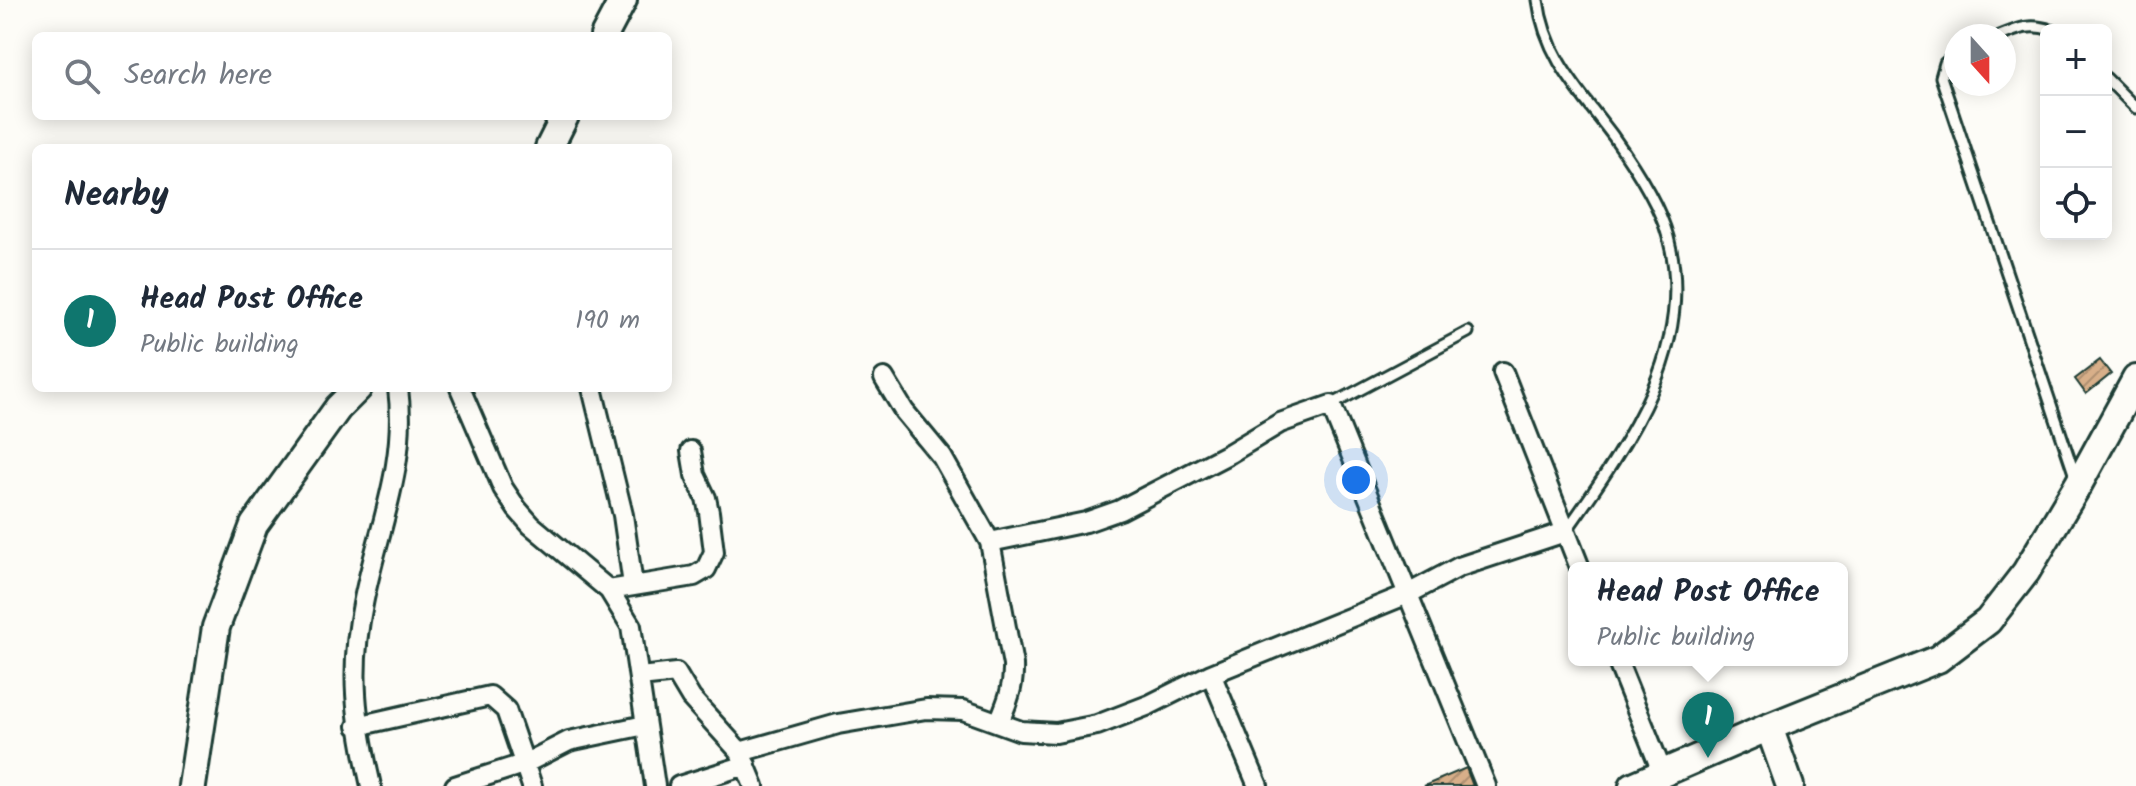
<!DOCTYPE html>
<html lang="en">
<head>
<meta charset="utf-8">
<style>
  body { margin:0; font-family:Kalam,sans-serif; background:#f2f2f3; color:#1f2937 }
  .controls { position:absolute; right:24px; top:24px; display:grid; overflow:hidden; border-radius:12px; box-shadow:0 4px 20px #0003 }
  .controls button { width:72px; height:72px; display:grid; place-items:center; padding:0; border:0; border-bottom:2px solid #e0e1e3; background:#fff; color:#1f2937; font:40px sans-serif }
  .compass { position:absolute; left:1944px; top:24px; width:72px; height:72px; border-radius:50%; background:#fff; box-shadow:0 4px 20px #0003; rotate:159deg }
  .you { position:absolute; left:1356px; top:480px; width:28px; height:28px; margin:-20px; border:6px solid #fff; border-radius:50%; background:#1a73e8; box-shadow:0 0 0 12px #1a73e833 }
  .badge { display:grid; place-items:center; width:52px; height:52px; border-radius:50%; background:#0f766e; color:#fff; font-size:26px; font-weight:700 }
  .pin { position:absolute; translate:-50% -66px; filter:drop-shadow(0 2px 4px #0008) }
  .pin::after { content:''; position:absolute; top:42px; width:28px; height:24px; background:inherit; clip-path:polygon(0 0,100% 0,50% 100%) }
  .popup { position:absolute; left:1568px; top:562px; width:280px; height:104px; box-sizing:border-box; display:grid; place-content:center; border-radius:12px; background:#fff; filter:drop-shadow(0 2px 6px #0005); font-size:26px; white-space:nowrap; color:#747a83 }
  .popup b { font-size:30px; color:#1f2937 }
  .popup::after { content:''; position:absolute; left:50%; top:100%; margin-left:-16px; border:16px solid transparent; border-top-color:#fff }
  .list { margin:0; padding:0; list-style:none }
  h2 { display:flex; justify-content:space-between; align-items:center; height:104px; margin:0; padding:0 32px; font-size:34px }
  h2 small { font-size:26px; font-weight:400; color:#747a83 }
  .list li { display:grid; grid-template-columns:52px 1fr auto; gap:24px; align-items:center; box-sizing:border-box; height:144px; padding:0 32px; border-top:2px solid #e0e1e3 }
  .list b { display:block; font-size:30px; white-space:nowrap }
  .list p { margin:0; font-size:26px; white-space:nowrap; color:#747a83 }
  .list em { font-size:26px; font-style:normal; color:#747a83 }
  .icon { flex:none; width:44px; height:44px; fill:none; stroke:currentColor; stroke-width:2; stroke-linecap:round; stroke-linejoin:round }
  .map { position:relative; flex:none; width:2136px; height:786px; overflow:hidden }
  .search { position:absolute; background:#fff; box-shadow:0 4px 20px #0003; left:32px; top:32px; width:640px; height:88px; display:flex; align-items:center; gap:20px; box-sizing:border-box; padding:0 28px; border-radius:12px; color:#747a83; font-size:30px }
  .panel { position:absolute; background:#fff; box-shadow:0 4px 20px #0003; left:32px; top:144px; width:640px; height:248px; border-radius:12px }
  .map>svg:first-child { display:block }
  .building { fill:url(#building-hatch); stroke:#1f3d34; stroke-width:2 }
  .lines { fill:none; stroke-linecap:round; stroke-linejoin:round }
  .service-casing { stroke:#1f3d34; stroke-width:15 }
  .minor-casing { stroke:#1f3d34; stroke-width:24 }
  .secondary-casing { stroke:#1f3d34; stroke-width:32 }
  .service { stroke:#fdfcf7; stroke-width:9 }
  .minor { stroke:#fdfcf7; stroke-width:18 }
  .secondary { stroke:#fdfcf7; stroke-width:26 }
</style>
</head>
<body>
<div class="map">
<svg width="2136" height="786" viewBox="0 0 2136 786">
  <defs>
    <pattern id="building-hatch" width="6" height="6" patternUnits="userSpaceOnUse" patternTransform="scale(2)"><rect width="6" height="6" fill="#d8af89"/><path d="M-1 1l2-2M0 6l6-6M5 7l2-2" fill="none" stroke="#af9071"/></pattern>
  </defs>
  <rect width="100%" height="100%" fill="#fdfcf7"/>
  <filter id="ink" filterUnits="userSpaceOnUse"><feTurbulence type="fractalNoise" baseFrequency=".0125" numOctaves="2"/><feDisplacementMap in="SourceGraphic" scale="16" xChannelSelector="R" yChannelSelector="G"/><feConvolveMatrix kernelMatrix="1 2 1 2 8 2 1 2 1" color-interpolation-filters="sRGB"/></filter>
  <g filter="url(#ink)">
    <path class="building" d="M2100 360 2111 374 2086 394 2075 379Z
      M1466 768 1473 786H1424Z"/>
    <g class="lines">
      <g class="service-casing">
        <path id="service" d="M1538 0C1545 57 1580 92 1613 136 1633 164 1659 203 1668 237 1698 347 1626 446 1566 531
          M2000 36C2019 28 2031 23 2051 30
          M1956 55 1945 63 1941 77 2076 479
          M2106 78 2136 108
          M1331 405 1468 332"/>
      </g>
      <g class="minor-casing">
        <path id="minor" d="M1503 372 1580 568
          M884 378 904 411 942 457 990 542 1013 665C1014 687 1007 703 999 722
          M460 388 503 488 517 509 531 525 609 590 631 626 655 786
          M592 388 623 515 633 585
          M990 542 1086 522 1120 510 1230 453 1280 423 1331 405 1486 786
          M609 590 694 576 706 569 714 552 709 512 706 498 695 475 691 451
          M1617 660 1663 774
          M1211 674 1258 786
          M640 677 676 673 691 698 740 752 754 786
          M357 726 490 696 506 710 532 786
          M740 752 838 724 926 709 963 710 1021 731 1056 733 1097 725 1149 705 1211 674 1408 594 1459 567 1565 532
          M371 786C356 720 349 672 363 604 377 531 408 465 398 388
          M455 786 526 763 569 741 645 725
          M679 786 746 765"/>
      </g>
      <g class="secondary-casing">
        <path id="secondary" d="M604 36 623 0
          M549 148 565 116
          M1769 727 1790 786
          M192 786 216 627 254 525 338 408 358 388
          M1633 786 1769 727 1938 659 1988 621 2026 572 2078 485 2136 379"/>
      </g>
      <use href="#service" class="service"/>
      <use href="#minor" class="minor"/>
      <use href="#secondary" class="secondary"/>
    </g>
  </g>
</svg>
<div class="controls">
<button>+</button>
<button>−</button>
<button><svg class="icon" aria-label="locate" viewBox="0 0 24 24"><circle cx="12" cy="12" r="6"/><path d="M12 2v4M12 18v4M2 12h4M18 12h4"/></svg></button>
</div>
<svg class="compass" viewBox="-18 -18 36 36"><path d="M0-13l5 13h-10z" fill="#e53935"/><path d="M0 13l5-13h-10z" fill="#747a83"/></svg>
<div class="you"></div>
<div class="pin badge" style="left:1708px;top:758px">1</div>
<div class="popup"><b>Head Post Office</b>Public building</div>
<div class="search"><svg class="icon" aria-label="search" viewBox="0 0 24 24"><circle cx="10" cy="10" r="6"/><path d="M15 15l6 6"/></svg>Search here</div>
<section class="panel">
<h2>Nearby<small></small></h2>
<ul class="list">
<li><span class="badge">1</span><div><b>Head Post Office</b><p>Public building</p></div><em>190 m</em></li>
</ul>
</section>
</div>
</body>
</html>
